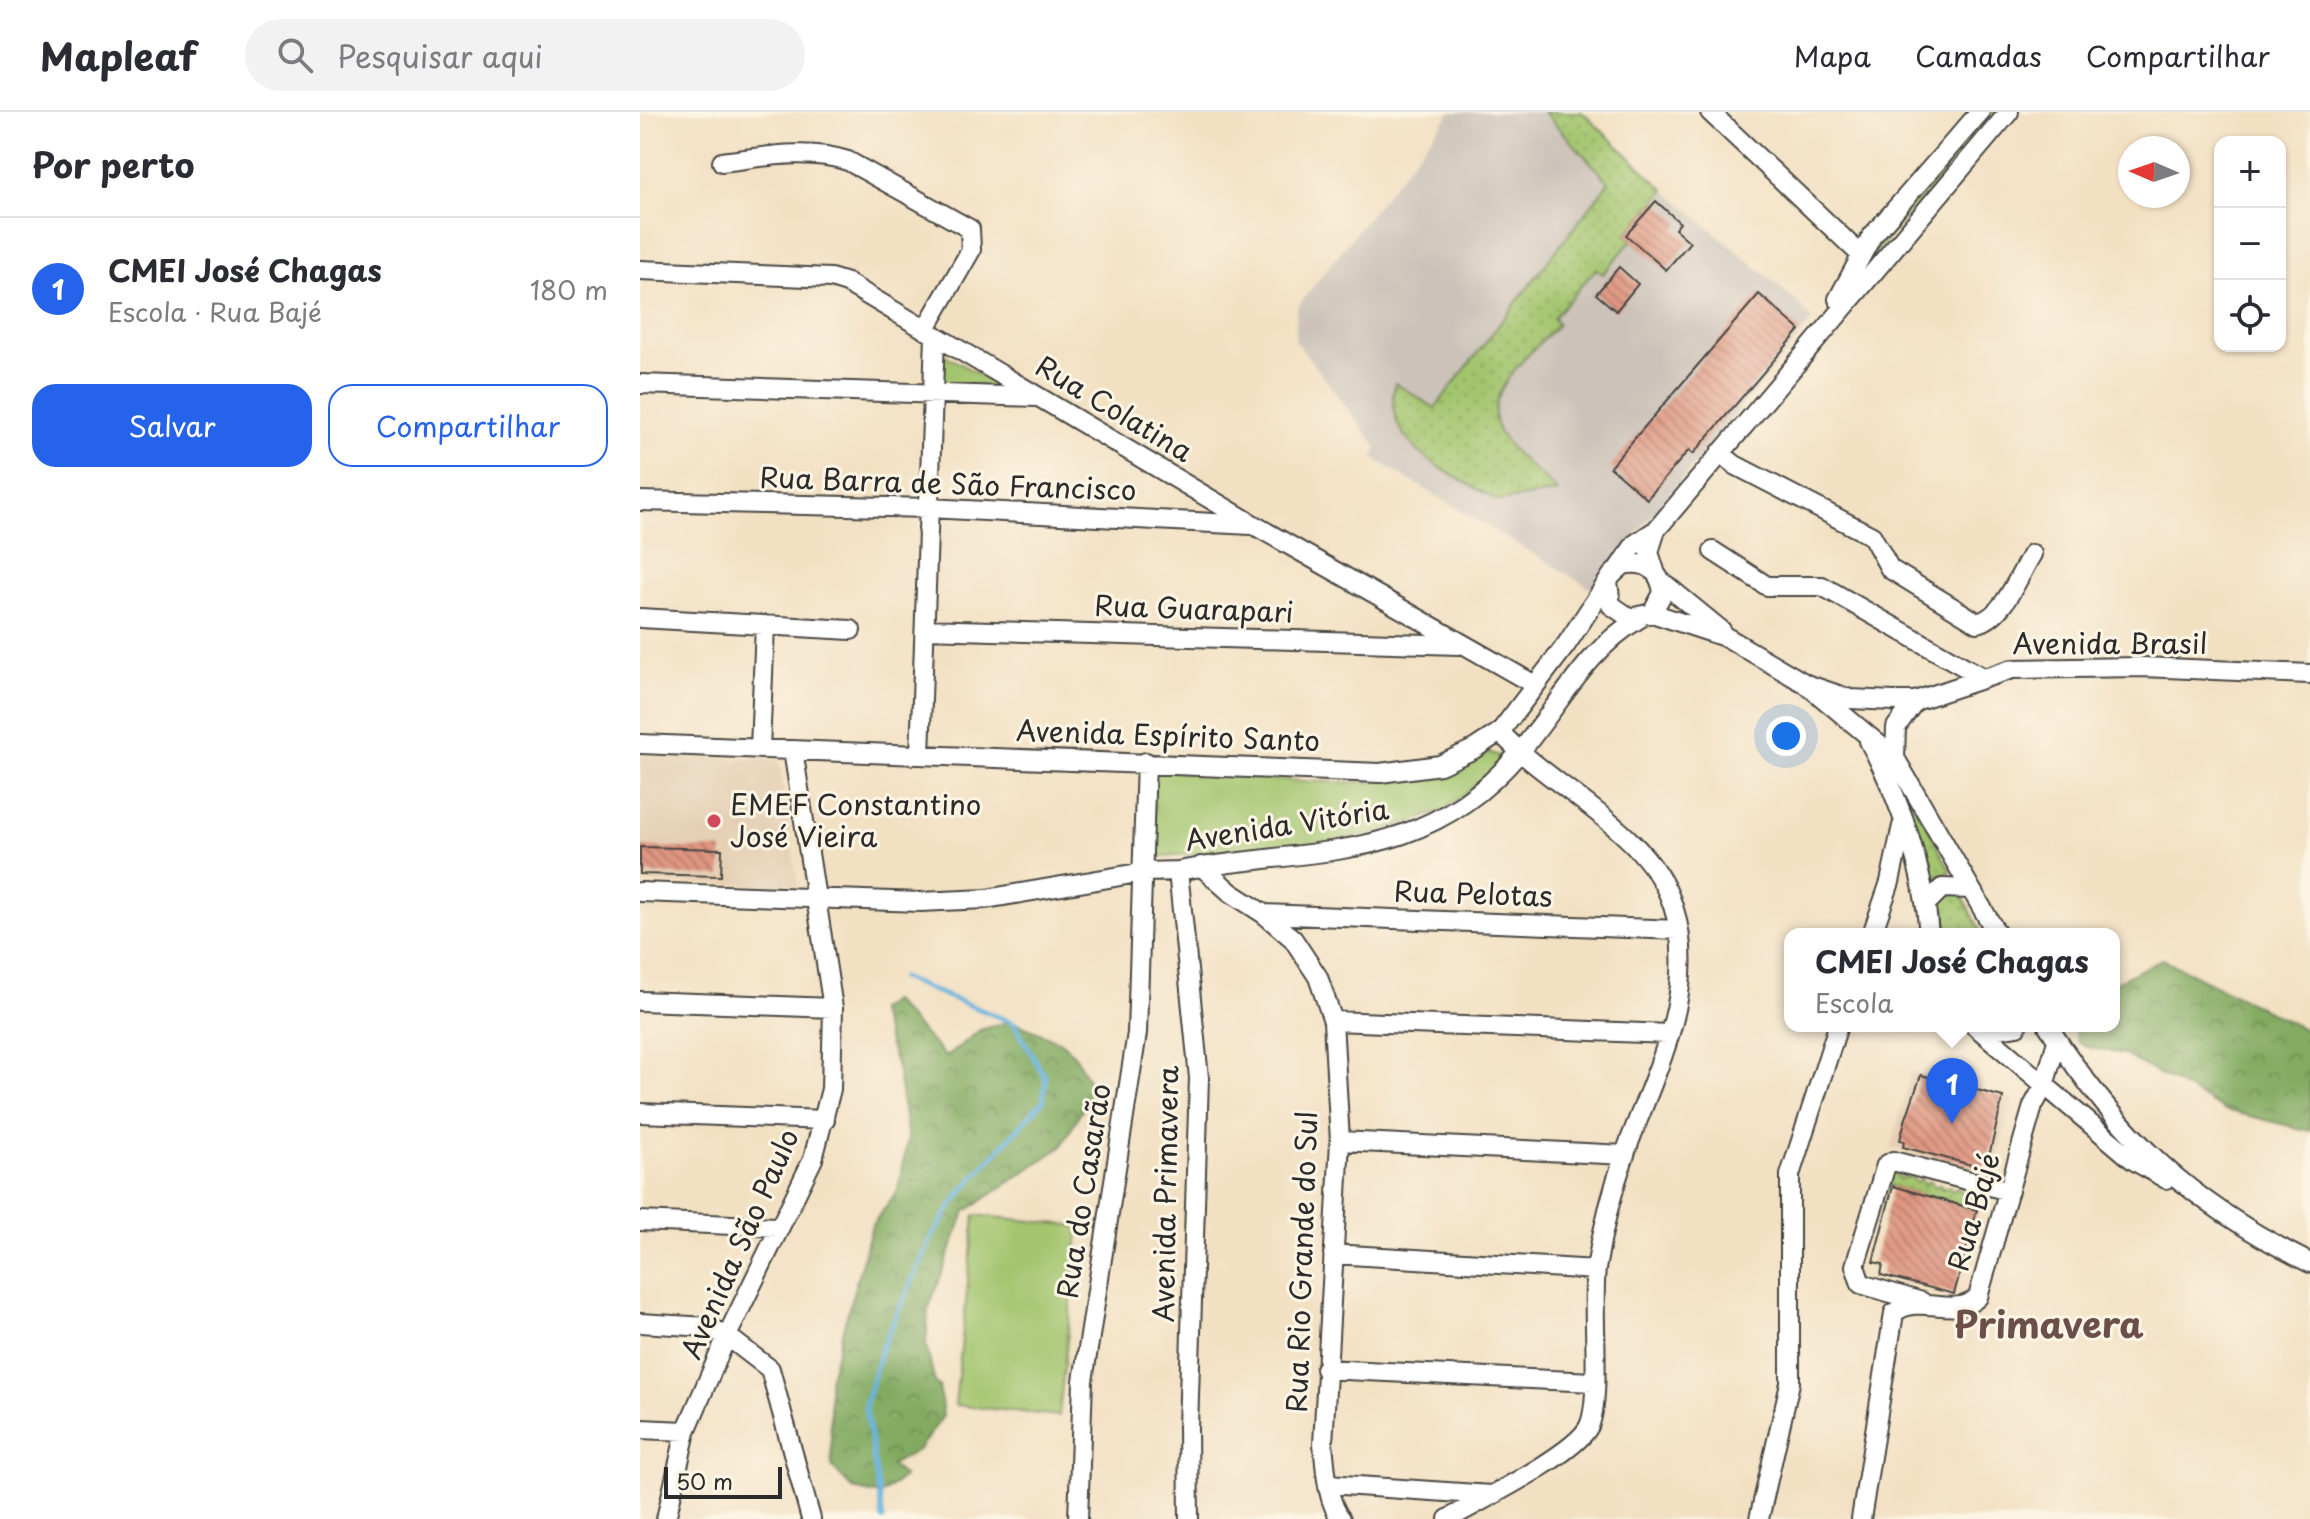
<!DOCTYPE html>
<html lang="pt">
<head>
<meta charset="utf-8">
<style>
  body { margin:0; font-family:"Playpen Sans",sans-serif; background:#f2f2f3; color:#2b2b33 }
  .controls { position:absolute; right:24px; top:24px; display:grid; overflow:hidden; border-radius:16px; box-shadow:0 2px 6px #0004 }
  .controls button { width:72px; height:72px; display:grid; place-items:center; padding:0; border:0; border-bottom:2px solid #e1e1e2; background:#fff; color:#2b2b33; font:40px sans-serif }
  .compass { position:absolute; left:1478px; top:24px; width:72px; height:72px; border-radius:50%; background:#fff; box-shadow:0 2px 6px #0004; rotate:272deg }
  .scale { position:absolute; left:24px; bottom:20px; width:118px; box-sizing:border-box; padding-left:8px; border:4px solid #2b2b2b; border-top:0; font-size:22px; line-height:28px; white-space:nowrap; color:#2b2b2b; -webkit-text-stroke:6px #fcf5e5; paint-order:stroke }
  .you { position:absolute; left:1146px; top:624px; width:28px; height:28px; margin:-20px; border:6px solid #fff; border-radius:50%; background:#1a73e8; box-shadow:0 0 0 12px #1a73e833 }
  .badge { display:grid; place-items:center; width:52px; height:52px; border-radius:50%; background:#2563eb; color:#fff; font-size:26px; font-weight:700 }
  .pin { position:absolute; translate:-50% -66px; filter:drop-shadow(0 2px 4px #0008) }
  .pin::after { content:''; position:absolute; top:42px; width:28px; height:24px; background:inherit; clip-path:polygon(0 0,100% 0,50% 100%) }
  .popup { position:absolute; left:1144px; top:816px; width:336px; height:104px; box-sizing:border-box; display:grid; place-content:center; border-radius:16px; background:#fff; filter:drop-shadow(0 2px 6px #0005); font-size:26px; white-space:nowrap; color:#7c7c81 }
  .popup b { font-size:30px; color:#2b2b33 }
  .popup::after { content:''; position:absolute; left:50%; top:100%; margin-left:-16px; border:16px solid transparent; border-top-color:#fff }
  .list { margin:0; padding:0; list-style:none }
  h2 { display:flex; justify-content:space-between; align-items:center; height:104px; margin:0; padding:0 32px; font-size:34px }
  h2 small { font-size:26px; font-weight:400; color:#7c7c81 }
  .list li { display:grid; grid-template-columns:52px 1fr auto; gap:24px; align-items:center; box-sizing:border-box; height:144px; padding:0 32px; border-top:2px solid #e1e1e2 }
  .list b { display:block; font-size:30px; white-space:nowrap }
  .list p { margin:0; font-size:26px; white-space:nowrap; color:#7c7c81 }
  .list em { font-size:26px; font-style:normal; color:#7c7c81 }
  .actions { display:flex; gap:16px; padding:24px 32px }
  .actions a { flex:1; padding:18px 0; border:2px solid #2563eb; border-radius:24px; text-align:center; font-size:28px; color:#2563eb }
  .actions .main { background:#2563eb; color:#fff }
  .icon { flex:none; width:44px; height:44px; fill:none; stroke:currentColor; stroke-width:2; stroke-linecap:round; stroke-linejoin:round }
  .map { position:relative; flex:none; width:1670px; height:1407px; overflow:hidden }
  header { display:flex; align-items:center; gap:48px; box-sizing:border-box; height:112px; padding:0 40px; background:#fff; border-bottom:2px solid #e1e1e2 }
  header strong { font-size:38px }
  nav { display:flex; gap:44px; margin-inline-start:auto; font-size:28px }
  .search { width:560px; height:72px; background:#f2f2f3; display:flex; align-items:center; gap:20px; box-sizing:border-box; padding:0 28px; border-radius:44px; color:#7c7c81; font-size:30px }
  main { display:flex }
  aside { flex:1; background:#fff }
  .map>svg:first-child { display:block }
  .built { fill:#e5d0b5 }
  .industrial { fill:#ccc2b9 }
  .grass { fill:url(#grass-dots); stroke:#67784c; stroke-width:2 }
  .forest { fill:url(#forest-crowns); stroke:#566a46; stroke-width:2 }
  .park { fill:#a3c56e; stroke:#67784c; stroke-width:2 }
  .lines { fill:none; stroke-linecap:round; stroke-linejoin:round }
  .stream { stroke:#64b1dd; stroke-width:5 }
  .building { fill:url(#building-back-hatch) }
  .minor-casing { stroke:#494642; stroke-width:22 }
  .minor { stroke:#fff; stroke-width:18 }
  .poi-dot { fill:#d1495b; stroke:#fcf5e5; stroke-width:3 }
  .labels { text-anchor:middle; stroke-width:6; stroke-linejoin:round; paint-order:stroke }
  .street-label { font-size:28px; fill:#2b2b2b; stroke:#fcf5e5 }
  .poi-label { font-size:28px; fill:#2b2b2b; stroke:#fcf5e5; text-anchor:start }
  .district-label { font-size:36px; font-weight:bold; fill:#6a5049; stroke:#fcf5e5 }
</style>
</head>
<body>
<header>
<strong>Mapleaf</strong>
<div class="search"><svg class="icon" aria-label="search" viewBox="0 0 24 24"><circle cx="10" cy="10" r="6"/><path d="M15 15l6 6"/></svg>Pesquisar aqui</div>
<nav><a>Mapa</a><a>Camadas</a><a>Compartilhar</a></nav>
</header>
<main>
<aside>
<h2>Por perto<small></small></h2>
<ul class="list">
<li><span class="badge">1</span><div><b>CMEI José Chagas</b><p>Escola · Rua Bajé</p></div><em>180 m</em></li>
</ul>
<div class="actions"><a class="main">Salvar</a><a>Compartilhar</a></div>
</aside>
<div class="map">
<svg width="1670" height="1407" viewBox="0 0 1670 1407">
  <defs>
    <pattern id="grass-dots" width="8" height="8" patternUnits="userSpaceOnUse" patternTransform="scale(2)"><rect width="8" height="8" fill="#a3c56e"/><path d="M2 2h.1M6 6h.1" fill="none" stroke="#8ca95f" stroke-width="1.8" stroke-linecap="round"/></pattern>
    <pattern id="forest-crowns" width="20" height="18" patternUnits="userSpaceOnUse" patternTransform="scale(2)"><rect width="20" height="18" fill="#82aa61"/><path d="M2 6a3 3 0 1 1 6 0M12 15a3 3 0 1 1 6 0" fill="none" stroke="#6b8b50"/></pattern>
    <pattern id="building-back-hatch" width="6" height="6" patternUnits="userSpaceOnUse" patternTransform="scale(2)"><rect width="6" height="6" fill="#df9681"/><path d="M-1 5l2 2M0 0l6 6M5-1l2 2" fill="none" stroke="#b57b6a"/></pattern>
  </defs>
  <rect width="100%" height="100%" fill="#fcf5e5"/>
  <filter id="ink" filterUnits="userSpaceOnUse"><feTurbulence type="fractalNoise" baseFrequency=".0125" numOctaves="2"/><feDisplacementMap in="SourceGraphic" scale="16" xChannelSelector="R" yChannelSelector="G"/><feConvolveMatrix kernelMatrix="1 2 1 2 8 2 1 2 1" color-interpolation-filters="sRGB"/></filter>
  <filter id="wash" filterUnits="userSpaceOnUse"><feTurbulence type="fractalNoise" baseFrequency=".006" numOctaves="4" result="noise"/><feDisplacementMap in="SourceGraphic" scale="32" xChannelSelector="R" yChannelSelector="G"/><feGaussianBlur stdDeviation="1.8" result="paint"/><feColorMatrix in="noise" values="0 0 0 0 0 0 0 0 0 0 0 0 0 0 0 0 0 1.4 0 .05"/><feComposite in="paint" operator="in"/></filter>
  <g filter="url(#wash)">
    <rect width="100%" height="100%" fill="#f2e0c2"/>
    <path class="built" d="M0 642 139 648 158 775 0 770Z
      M1271 960 1373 988 1352 1064 1251 1036Z"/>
    <path class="industrial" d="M811 0H942L1025 78 1156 189 1172 208 952 477 733 346 737 335 655 228 657 195Z"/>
    <path class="grass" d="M904 0H942L1025 78 986 122 992 128 963 162 956 157 913 206 918 212C895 238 837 282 860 321 873 343 900 362 918 380L858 389C814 362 739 335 755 271L795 296 969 70Z
      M1346 0H1357L1231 146 1227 142Z
      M1261 664 1311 760 1288 766Z
      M1321 781 1342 822H1292L1295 788 1299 784Z
      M1254 1058 1258 1066 1272 1065 1276 1070 1281 1067 1284 1072 1290 1069 1295 1075 1300 1072 1303 1077 1309 1074 1312 1079 1317 1076 1330 1085 1336 1081 1337 1098 1248 1073V1061Z"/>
    <path class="forest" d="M1522 847 1670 920V1019L1585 998 1483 942 1447 935 1438 930 1433 914H1474V871Z
      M252 889 306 945 340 918 371 909 421 930 436 945 453 978 421 1035 325 1100 288 1198 286 1233 295 1271 299 1274 303 1304 279 1337 251 1353 264 1365 241 1383 213 1377 192 1355 189 1268 232 1113 258 1078 268 1026 257 955 238 898Z"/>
    <path class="park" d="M300 240 362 276 299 275Z
      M846 639 868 647 805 698 742 720 696 729 516 745 512 656C601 662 775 693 846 639Z
      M335 1103 439 1114 419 1304 315 1293Z"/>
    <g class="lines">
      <path class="stream" d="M243 1407 225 1293 242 1235 294 1121 321 1080 403 989 406 967 374 911 261 866"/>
    </g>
    <g id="blocks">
      <path class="building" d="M1016 89 1040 111 1035 117 1050 130 1026 158 986 123Z
        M979 155 998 172 976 199 956 182Z
        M1119 182 1160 218 1053 342 1049 338 1007 387 970 355Z
        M0 735 82 737 81 764 0 762Z
        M1281 963 1363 985 1347 1053 1343 1056 1263 1035 1264 1029 1260 1028 1265 1009Z
        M1253 1074 1337 1098 1314 1182 1241 1163 1243 1152 1233 1150Z"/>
    </g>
  </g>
  <g filter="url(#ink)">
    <use href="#blocks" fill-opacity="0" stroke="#494642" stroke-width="2"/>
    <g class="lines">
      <g class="minor-casing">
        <path id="minor" d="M1070 0 1221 143
          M82 50C123 45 168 36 208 49L330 117 331 138 285 218
          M0 158 191 166 207 171 614 413 895 573
          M1198 187 1232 124 1340 0
          M0 272 397 285
          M1080 341 1095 353 1232 424 1250 457 1338 511C1364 504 1378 465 1392 442
          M0 389 289 396 611 413
          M1073 439 1127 474H1182L1342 565
          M977 458 995 432 1016 418
          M1015 459 1009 440 1016 418 1369 0
          M1021 469 1081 518
          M1012 501 1088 526 1166 572 1255 646 1357 822
          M0 506 211 518
          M285 517 819 533
          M1166 572 1210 587 1254 589H1275L1372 557 1502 555 1670 562
          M1229 629C1260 687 1284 757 1289 822
          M0 632 740 661 800 653 834 637 860 620 926 533 972 463 983 453C1006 448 1020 458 1023 481L1012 501 990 506 971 493 968 470
          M120 637 125 513
          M280 643 295 224
          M1255 646 1256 615 1275 589
          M561 754 590 780 624 802 653 827 678 865 693 909 700 1029 683 1332C686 1357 686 1387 701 1407
          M538 759 559 966 548 1316 549 1407
          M0 780 280 790 346 787 504 760 538 759C670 734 783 755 879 641 919 594 946 538 1000 506
          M1287 791 1302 776 1330 777
          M624 802 1039 818
          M1232 822 1250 770 1262 714
          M0 889 193 896
          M693 909 1029 922
          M1335 914 1493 1048 1526 1067
          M1408 914C1480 1026 1551 1092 1670 1151
          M1342 920 1377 914
          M0 1001 185 1008
          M700 1029 985 1043
          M0 1109 137 1115
          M693 1142 956 1158
          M1282 1190 1221 1172 1215 1154 1246 1053 1253 1049 1369 1079
          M0 1211 68 1215 87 1224 130 1257 171 1407
          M685 1257 953 1270
          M0 1317 46 1319
          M688 1372 851 1383
          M26 1407 46 1319 87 1224 173 1047 191 977 193 896 153 638
          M438 1407 443 1269 497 921 506 650
          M808 1407C838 1390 936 1342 949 1314 962 1285 951 1195 956 1157 962 1118 973 1076 986 1039 1014 961 1061 879 1033 794 1009 718 912 677 860 620
          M1119 1407 1150 1271V1063L1198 914
          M1221 1407 1254 1201C1279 1180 1315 1208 1338 1185L1393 994 1404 974 1417 929"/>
      </g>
      <use href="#minor" class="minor"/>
    </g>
  </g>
  <circle class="poi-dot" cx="74" cy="709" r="8"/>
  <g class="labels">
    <g class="street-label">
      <text transform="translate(474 297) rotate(31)" y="10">Rua Colatina</text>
      <text transform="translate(308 372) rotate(2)" y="10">Rua Barra de São Francisco</text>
      <text transform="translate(554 497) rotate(2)" y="10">Rua Guarapari</text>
      <text x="1470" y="542">Avenida Brasil</text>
      <text transform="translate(528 624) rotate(2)" y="10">Avenida Espírito Santo</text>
      <text transform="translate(647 713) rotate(-9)" y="10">Avenida Vitória</text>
      <text transform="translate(833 782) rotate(2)" y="10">Rua Pelotas</text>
      <text transform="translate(444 1079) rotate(-81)" y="10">Rua do Casarão</text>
      <text transform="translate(526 1082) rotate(-89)" y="10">Avenida Primavera</text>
      <text transform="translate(1334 1100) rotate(-74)" y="10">Rua Bajé</text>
      <text transform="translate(100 1132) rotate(-66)" y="10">Avenida São Paulo</text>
      <text transform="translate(662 1150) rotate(-88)" y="10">Rua Rio Grande do Sul</text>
    </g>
    <g class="poi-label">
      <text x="90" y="703">EMEF Constantino<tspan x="90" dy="32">José Vieira</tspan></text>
    </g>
    <g class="district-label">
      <text x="1409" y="1226">Primavera</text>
    </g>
  </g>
</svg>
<div class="controls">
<button>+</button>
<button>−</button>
<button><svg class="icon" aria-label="locate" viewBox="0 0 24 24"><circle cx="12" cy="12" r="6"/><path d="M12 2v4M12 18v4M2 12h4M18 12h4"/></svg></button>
</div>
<svg class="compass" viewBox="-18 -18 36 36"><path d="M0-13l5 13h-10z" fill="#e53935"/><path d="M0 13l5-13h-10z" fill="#7c7c81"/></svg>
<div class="scale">50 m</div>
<div class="you"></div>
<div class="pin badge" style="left:1312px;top:1012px">1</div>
<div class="popup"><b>CMEI José Chagas</b>Escola</div>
</div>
</main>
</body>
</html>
